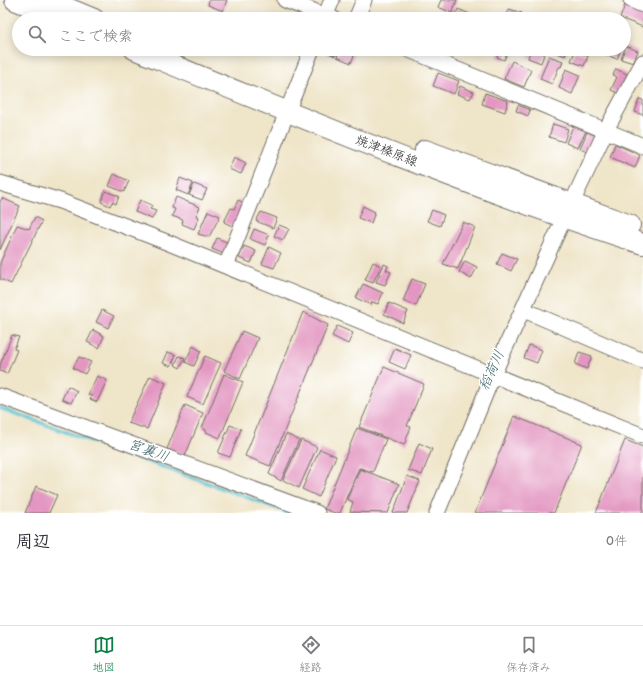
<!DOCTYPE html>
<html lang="ja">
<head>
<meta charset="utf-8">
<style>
  body { margin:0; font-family:Itim,"Klee One",sans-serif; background:#f2f2f3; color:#2b2b33 }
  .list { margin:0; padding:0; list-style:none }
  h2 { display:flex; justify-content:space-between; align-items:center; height:52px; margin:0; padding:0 16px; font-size:17px }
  h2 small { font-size:13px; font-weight:400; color:#7c7c81 }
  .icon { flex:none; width:22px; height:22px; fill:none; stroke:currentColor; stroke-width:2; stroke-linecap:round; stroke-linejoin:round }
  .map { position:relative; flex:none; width:643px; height:513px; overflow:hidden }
  .search { position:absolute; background:#fff; box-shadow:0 2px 10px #0003; left:12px; right:12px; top:12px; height:44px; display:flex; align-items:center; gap:10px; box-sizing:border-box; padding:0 14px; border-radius:22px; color:#7c7c81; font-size:15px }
  .sheet { height:112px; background:#fff }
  nav { display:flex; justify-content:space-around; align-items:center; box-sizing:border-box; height:56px; border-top:1px solid #e1e1e2; background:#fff; font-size:11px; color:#7c7c81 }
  nav a { display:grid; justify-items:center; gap:2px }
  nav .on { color:#0b8043 }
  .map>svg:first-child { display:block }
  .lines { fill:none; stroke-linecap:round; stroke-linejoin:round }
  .stream { stroke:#57c1d1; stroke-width:3.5 }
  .building { fill:#e396c1 }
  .minor-casing { stroke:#706c62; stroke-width:17 }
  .major-casing { stroke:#706c62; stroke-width:22 }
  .minor { stroke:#fff; stroke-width:15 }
  .major { stroke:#fff; stroke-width:20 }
  .labels { text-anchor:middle; stroke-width:3; stroke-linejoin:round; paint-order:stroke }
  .street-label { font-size:13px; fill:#2b2b2b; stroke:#fff }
  .water-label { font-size:14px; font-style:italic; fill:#3a6065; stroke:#fff }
</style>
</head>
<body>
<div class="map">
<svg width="643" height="513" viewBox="0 0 643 513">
  <rect width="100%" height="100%" fill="#fff"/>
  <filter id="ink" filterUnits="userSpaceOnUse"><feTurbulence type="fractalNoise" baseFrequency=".025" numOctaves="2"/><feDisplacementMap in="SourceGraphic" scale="8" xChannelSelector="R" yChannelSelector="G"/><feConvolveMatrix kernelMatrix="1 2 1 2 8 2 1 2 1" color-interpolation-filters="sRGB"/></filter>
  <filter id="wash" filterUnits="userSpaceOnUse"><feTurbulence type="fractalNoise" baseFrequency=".012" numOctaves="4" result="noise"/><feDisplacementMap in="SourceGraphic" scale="16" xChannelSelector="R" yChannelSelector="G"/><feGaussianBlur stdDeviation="0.9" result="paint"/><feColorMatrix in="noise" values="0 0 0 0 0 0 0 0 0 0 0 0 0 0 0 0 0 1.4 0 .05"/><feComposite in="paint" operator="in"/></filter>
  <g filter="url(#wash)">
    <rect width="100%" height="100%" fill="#efe5c9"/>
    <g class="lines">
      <path class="stream" d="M0 408 290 513"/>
    </g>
    <g id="blocks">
      <path class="building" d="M209 0H227L223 11 208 5Z
        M441 0H457L452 13 438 7Z
        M625 5 643 12V27L620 18Z
        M458 9 470 14 468 19H454Z
        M509 9 522 13 519 19H505Z
        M626 46 638 51 633 63 621 59Z
        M325 49H338L335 56 324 51Z
        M340 49H346L355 53 351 63 337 57Z
        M494 49H509L504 60 497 57 499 51Z
        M531 49H546L541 63 528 58Z
        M548 49H568L565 56Z
        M606 49H621L617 59 604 54Z
        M575 51 588 56 584 66 571 61Z
        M549 56 563 61 561 67H559L552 84 540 79Z
        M512 61 531 70 524 87 504 79Z
        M566 69 580 75 572 94 559 88Z
        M616 69 627 74 618 93 611 90 617 77 613 75Z
        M438 73 459 81 454 94 433 86Z
        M460 86 474 92 470 99 457 94Z
        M485 93 508 101 505 112 482 104Z
        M639 99 643 100V115L635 112Z
        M518 105 530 110 528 116 516 111Z
        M553 124 568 129 564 142 549 137Z
        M573 126 586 131 578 148 566 143Z
        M587 132 597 136 590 153 580 149Z
        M615 144 640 155 635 168 610 157Z
        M234 157 246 163 241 174 229 169Z
        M114 174 129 181 124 192 109 186Z
        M180 178 193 183 188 195 176 190Z
        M194 184 207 189 202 200 189 195Z
        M105 191 119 196 116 204 112 202 110 206 101 202Z
        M176 197 200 207 196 216 199 217 194 229 182 224 183 220 172 216 175 209 172 208Z
        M2 198 20 206 0 250V202Z
        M140 200 152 205 150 209 156 211 152 219 135 212Z
        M238 200 246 204 236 228 224 222 231 208 234 209Z
        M363 206 375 212 371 223 358 218Z
        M432 210 444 215 440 226 427 221Z
        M208 211 220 216 209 237 198 234Z
        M261 212 277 218 273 228 256 221Z
        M35 217 42 221 11 284 0 279V263L17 225 29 229Z
        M463 222 475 227 458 269 443 264Z
        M279 225 289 229 283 240 274 236Z
        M254 229 269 235 265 245 250 239Z
        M217 238 229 243 224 254 212 249Z
        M244 246 256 251 251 263 239 258Z
        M269 247 281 253 274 268 262 264Z
        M502 253 517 259 511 271 497 264Z
        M465 261 477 267 471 279 459 272Z
        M373 262 381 266 373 283 365 280Z
        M384 264 388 266 386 270 391 272 385 285 376 282Z
        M412 279 425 284 416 306 403 301Z
        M363 284 383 293 378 304 372 302 371 305 356 298Z
        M389 303 408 311 403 323 384 314Z
        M102 310 114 316 108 328 96 322Z
        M303 312 328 325 270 466 245 456Z
        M337 326 353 333 348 344 332 336Z
        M93 330 104 336 99 348 87 342Z
        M242 331 258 338 240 379 224 371Z
        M12 335 19 337 14 349 17 350 7 374 0 371V365Z
        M529 345 542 350 537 363 524 358Z
        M193 346 201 351 194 366 185 362Z
        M395 348 411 355 405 369 389 362Z
        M168 352 176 355 171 366 163 363Z
        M579 352 592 356 587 369 575 364Z
        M179 356 185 358 180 368 175 365Z
        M205 356 221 363 203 404 187 397Z
        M79 357 91 362 85 374 73 368Z
        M384 367 424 384 407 426 411 427 404 445 359 427Z
        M224 374 243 382 220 438 206 432V430L202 428Z
        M97 376 107 380 97 402 90 399 92 396 88 395Z
        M150 376 166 383 147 429 128 423Z
        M68 386 77 391 71 403 62 399Z
        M185 405 203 413 185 456 167 449Z
        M514 416 582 444 554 513H475Z
        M230 425 241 429 230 457 218 453Z
        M357 428 386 439 373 472 359 468 340 513H335L324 509Z
        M286 434 299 440 281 481 269 474Z
        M301 440 317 447 299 488 283 480Z
        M625 440 643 447V513H596Z
        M419 443 432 449 422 475 408 470Z
        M320 449 336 456 319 497 302 489Z
        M360 469 399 484 388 513 350 512 353 502 347 499Z
        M407 476 420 481 407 513H393Z
        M36 486 57 495 49 513H25Z"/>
    </g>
  </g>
  <g filter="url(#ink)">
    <use href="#blocks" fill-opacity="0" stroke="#706c62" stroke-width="1"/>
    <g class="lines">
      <g class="minor-casing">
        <path id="minor" d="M285 0 334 19
          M631 0 643 5
          M324 19 332 0
          M356 19 364 0
          M407 49 643 146
          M0 183 60 201 169 243 643 436
          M571 205 606 130 643 62
          M226 266 312 49
          M524 310 643 361
          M0 396 317 513
          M437 513 493 375 564 218"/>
      </g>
      <g class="major-casing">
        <path id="major" d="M15 0 61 19
          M48 0 94 19
          M134 49C302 118 470 188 643 244
          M425 150 630 225"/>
      </g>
      <use href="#minor" class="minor"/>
      <use href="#major" class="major"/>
    </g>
  </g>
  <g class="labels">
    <g class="street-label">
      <text transform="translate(387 150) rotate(21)" y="5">焼津榛原線</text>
    </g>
    <g class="water-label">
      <text transform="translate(491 370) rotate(-66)" y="5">稻荷川</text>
      <text transform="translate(149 450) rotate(20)" y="5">宮裏川</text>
    </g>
  </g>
</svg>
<div class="search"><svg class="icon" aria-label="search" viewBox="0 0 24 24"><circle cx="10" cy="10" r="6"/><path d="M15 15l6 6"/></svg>ここで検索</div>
</div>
<section class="sheet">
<h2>周辺<small>0件</small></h2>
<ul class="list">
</ul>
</section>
<nav>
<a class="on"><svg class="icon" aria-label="map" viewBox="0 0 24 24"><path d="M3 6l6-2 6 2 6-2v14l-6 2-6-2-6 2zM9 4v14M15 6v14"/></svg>地図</a>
<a><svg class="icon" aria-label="directions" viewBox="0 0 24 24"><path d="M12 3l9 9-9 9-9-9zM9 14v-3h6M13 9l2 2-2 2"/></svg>経路</a>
<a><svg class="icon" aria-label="saved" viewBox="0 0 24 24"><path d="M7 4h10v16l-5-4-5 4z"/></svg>保存済み</a>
</nav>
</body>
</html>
